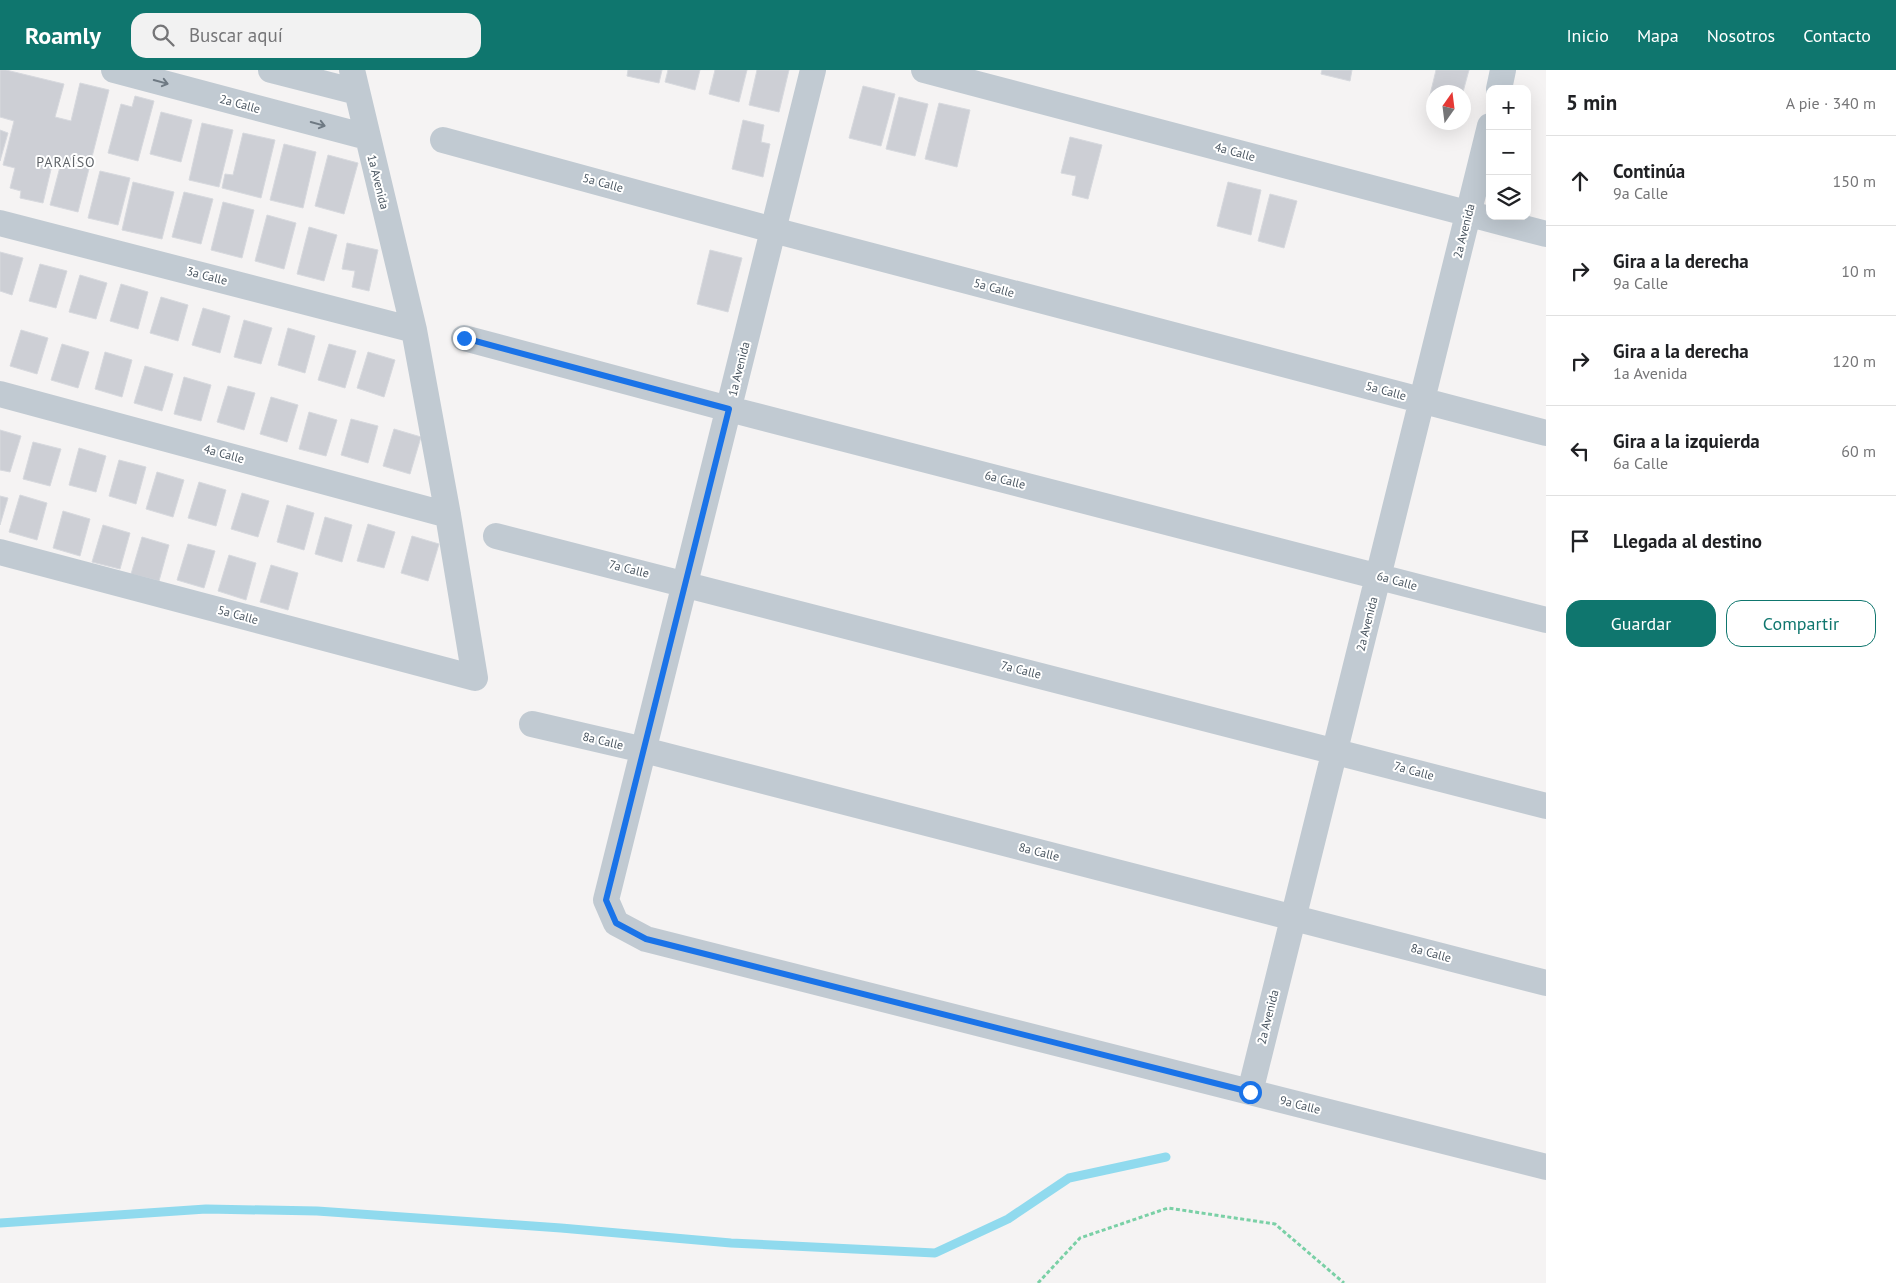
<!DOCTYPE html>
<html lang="es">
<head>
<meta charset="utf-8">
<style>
  body { margin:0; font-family:"PT Sans",sans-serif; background:#f2f2f2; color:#202124 }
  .controls { position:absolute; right:15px; top:15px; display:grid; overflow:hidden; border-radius:10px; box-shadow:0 5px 20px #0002 }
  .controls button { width:45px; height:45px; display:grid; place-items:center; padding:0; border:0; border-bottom:1px solid #e0e0e0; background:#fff; color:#202124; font:25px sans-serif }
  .compass { position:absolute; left:1426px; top:15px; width:45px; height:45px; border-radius:50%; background:#fff; box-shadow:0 5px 20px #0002; rotate:14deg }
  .stop { position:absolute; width:15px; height:15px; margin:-11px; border:4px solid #1a73e8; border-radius:50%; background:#fff }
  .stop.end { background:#1a73e8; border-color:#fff; box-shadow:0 1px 5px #0008 }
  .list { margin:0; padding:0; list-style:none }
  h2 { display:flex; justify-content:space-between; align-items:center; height:65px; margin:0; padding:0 20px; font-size:21px }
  h2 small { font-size:16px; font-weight:400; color:#757577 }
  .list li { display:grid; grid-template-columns:32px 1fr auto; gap:15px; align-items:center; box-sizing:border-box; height:90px; padding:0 20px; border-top:1px solid #e0e0e0 }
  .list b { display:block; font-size:19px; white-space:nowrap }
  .list p { margin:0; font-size:16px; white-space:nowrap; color:#757577 }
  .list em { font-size:16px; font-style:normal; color:#757577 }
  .actions { display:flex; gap:10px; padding:15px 20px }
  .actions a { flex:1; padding:11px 0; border:1px solid #0f766e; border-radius:15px; text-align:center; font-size:18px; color:#0f766e }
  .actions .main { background:#0f766e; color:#fff }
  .icon { flex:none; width:28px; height:28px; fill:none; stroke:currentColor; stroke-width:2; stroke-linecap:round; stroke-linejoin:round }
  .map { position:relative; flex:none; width:1546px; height:1213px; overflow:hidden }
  header { display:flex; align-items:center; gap:30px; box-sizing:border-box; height:70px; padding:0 25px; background:#0f766e; color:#fff }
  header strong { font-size:24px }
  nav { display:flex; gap:28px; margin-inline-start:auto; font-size:18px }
  .search { width:350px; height:45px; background:#f2f2f2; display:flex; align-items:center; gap:12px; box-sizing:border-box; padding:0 18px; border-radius:15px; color:#757577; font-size:19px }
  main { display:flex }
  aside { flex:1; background:#fff }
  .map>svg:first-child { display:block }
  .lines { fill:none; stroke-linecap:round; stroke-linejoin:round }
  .stream { stroke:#90daee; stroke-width:9 }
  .building { fill:#cdcfd5; stroke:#d7d9de }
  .path { stroke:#7ad0a6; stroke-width:3; stroke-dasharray:4 2.5; stroke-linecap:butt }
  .street { stroke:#c1cad2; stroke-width:26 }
  .oneway { stroke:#6e7983 }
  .route { stroke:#1a73e8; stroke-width:6 }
  .labels { text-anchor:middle; stroke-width:4; stroke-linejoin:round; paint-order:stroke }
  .street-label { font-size:12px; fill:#4a5661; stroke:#fff }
  .neighbourhood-label { font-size:14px; letter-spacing:1px; fill:#5f6368; stroke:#fff }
</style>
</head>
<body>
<header>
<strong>Roamly</strong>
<div class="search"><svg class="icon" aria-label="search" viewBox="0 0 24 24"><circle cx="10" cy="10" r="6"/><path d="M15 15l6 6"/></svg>Buscar aquí</div>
<nav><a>Inicio</a><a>Mapa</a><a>Nosotros</a><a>Contacto</a></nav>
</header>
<main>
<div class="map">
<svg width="1546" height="1213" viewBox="0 0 1546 1213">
  <rect width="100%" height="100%" fill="#f5f3f3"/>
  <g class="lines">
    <path class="stream" d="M0 1153 206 1139 317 1141 561 1158 731 1173 935 1183 1008 1149 1069 1108 1166 1087"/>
  </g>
  <path class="building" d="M0 0H6L64 14 55 47 71 51 80 13 109 20 78 142 50 135 61 93 53 91 43 133 20 128 21 121 10 118 15 98 3 95 14 51 0 47Z
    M628 0H662L659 13 627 6Z
    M668 0H700L695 20 665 12Z
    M715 0H747L739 32 709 24Z
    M757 0H789L779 42 749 35Z
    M1322 0H1352L1350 11 1321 4Z
    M1436 0H1469L1463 22H1434V30L1429 29Z
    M863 16 895 24 881 76 849 68Z
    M135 26 154 31 138 91 108 83 121 34 132 37Z
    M899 27 928 34 915 86 886 79Z
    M939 33 970 40 957 97 925 89Z
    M161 42 192 50 181 92 150 84Z
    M743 50 764 55 761 72 770 74 763 107 732 99Z
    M202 53 233 60 219 117 189 110Z
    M0 60 8 63 0 91Z
    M243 63 275 70 261 128 222 118 225 104 233 105Z
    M1070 67 1102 75 1088 129 1072 125 1076 106 1061 103Z
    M284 74 316 82 303 138 270 130Z
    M328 85 358 93 344 144 315 136Z
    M100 101 130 108 118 155 88 148Z
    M133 112 174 122 162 169 122 160Z
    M1228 112 1261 120 1251 165 1217 156Z
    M184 122 213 129 201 174 172 167Z
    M1270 124 1297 131 1284 178 1258 171Z
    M223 132 254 140 242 188 211 180Z
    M267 145 296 153 284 199 255 191Z
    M309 157 337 165 324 211 297 204Z
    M347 173 378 180 369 221 352 217 355 201 342 199Z
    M710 180 742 188 728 242 697 234Z
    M0 182 23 188 12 225 0 221Z
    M40 194 67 201 56 238 29 231Z
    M80 205 107 213 96 249 69 242Z
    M121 214 148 222 138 259 110 251Z
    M161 227 188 235 178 271 150 263Z
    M203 238 230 246 220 283 192 275Z
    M244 250 272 258 261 294 234 287Z
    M288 258 315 266 305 303 278 295Z
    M21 260 48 268 37 304 10 296Z
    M62 274 89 282 78 318 51 310Z
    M329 274 356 281 345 318 318 310Z
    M105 282 132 290 122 327 95 319Z
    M368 282 395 290 384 327 357 318Z
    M145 296 173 304 162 341 134 333Z
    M184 307 211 315 201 351 174 344Z
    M228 316 255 323 244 360 217 352Z
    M271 327 298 335 287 372 260 364Z
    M309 342 337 350 326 386 299 379Z
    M351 349 378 356 368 393 341 385Z
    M394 359 421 367 410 404 383 396Z
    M0 360 21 366 10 402 0 400Z
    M33 372 61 379 50 416 23 409Z
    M79 378 106 386 96 422 69 415Z
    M119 390 146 397 136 434 109 426Z
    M157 402 184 410 173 447 146 439Z
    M199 412 226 420 216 456 188 448Z
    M242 423 269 431 258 467 231 459Z
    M20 425 47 433 37 470 9 462Z
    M0 426 8 428 0 455Z
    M287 435 314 443 304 480 277 472Z
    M63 441 90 449 80 486 53 478Z
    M325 447 352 455 342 492 315 484Z
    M368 454 395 462 384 498 357 491Z
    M103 455 130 463 120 499 92 492Z
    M412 466 439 474 428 511 401 503Z
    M142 467 169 475 159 511 131 504Z
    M188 474 215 481 204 518 177 510Z
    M229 485 256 493 246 530 218 521Z
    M271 495 298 503 288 540 260 532Z"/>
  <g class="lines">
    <path class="path" d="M1038 1213 1080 1168 1168 1138 1275 1154 1344 1213"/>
    <path class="street" d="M114 0 367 67
      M271 0 357 22
      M813 0 606 830 616 853 646 869 1546 1097
      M924 0 1546 164
      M1499 19 1503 0
      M443 70 773 160 1546 363
      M0 153 414 260
      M464 268 729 339 1546 550
      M0 324 448 445
      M496 466 1546 736
      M0 482 475 608 448 445 414 260 352 0
      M532 654 644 680 1546 913
      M1250 1022 1490 56"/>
  </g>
  <defs><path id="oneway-shaft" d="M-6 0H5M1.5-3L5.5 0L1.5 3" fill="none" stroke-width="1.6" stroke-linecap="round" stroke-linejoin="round" transform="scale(1.25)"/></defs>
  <g class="oneway">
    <use href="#oneway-shaft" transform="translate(161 12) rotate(15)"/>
    <use href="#oneway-shaft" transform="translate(318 54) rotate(15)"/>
  </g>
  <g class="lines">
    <path class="route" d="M464 268 729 339 606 830 616 853 646 869 1250 1022"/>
  </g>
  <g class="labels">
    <g class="street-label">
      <text transform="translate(240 34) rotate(15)" y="4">2a Calle</text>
      <text transform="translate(1235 82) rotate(15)" y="4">4a Calle</text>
      <text transform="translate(378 112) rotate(76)" y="4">1a Avenida</text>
      <text transform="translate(603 113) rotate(15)" y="4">5a Calle</text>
      <text transform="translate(1464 161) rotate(-76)" y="4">2a Avenida</text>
      <text transform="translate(207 206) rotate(14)" y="4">3a Calle</text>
      <text transform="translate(994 218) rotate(15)" y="4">5a Calle</text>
      <text transform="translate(739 299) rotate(-76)" y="4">1a Avenida</text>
      <text transform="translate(1386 321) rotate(15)" y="4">5a Calle</text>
      <text transform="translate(224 384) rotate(15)" y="4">4a Calle</text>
      <text transform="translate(1005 410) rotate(14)" y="4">6a Calle</text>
      <text transform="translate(629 499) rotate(14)" y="4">7a Calle</text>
      <text transform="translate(1397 511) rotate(15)" y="4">6a Calle</text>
      <text transform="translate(238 545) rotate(15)" y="4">5a Calle</text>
      <text transform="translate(1367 554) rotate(-76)" y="4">2a Avenida</text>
      <text transform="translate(1021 600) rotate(14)" y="4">7a Calle</text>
      <text transform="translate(603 671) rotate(13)" y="4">8a Calle</text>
      <text transform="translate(1414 701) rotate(15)" y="4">7a Calle</text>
      <text transform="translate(1039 782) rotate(14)" y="4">8a Calle</text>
      <text transform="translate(1431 883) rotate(15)" y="4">8a Calle</text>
      <text transform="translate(1268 947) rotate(-76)" y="4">2a Avenida</text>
      <text transform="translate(1300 1035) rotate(14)" y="4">9a Calle</text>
    </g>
    <g class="neighbourhood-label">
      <text x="66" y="97">PARAÍSO</text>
    </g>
  </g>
</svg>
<div class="controls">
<button>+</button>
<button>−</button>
<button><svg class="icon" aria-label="layers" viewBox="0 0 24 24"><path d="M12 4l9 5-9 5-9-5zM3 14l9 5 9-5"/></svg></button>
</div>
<svg class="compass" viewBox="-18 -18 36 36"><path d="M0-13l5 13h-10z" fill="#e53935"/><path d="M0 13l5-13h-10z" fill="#757577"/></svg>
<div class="stop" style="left:1250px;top:1022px"></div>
<div class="stop end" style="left:464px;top:268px"></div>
</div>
<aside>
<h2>5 min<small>A pie · 340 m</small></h2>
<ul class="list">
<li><svg class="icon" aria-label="ahead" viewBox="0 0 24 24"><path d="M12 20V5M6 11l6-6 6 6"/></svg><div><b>Continúa</b><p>9a Calle</p></div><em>150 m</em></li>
<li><svg class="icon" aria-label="right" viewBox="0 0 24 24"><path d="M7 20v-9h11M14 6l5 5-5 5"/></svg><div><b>Gira a la derecha</b><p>9a Calle</p></div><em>10 m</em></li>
<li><svg class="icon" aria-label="right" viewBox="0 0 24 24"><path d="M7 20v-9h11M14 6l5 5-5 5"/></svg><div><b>Gira a la derecha</b><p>1a Avenida</p></div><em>120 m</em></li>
<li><svg class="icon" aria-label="left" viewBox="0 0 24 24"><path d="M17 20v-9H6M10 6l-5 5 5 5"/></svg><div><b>Gira a la izquierda</b><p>6a Calle</p></div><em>60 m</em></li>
<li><svg class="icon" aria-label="arrive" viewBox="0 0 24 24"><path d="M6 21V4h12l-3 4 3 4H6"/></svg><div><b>Llegada al destino</b></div></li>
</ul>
<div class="actions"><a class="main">Guardar</a><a>Compartir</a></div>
</aside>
</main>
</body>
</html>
